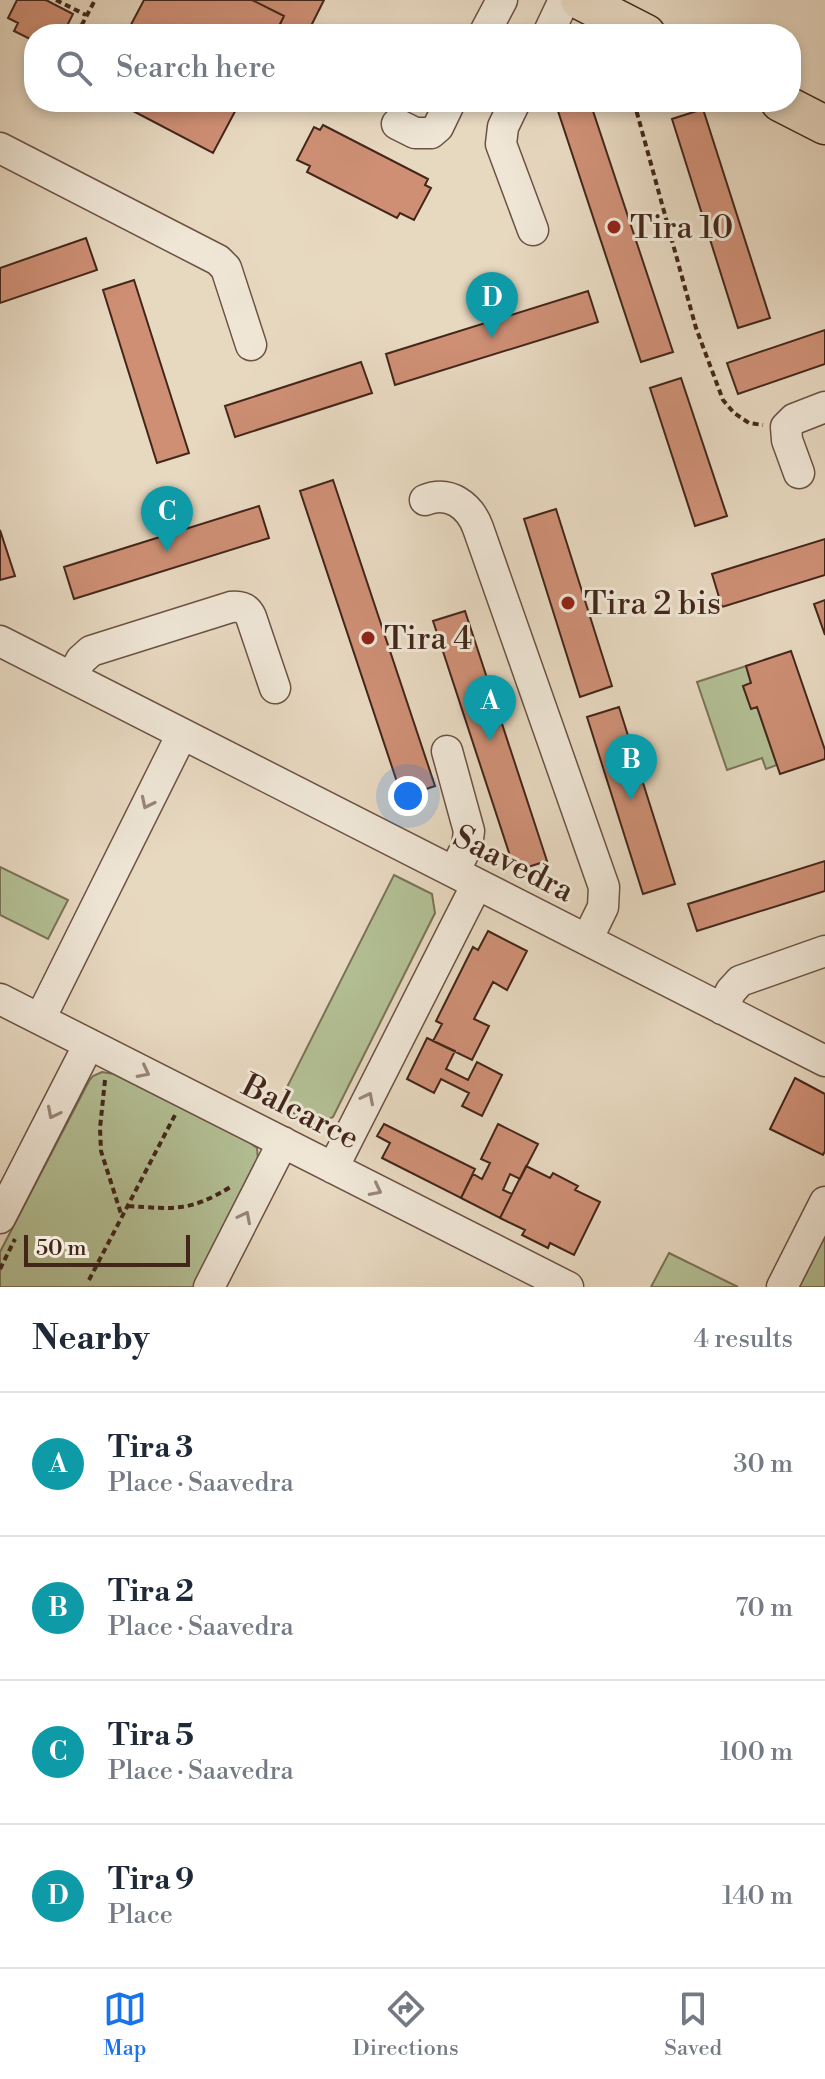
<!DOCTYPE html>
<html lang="en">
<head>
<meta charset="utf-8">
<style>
  body { margin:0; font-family:"Libre Bodoni",serif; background:#f2f2f3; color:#1f2937 }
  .scale { position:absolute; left:24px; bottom:20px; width:166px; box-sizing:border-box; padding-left:8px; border:4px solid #43261a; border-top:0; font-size:22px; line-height:28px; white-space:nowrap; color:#43261a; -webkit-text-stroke:6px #efe6d6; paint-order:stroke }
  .you { position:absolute; left:408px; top:796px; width:28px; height:28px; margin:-20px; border:6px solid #fff; border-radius:50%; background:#1a73e8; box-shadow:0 0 0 12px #1a73e833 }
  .badge { display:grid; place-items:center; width:52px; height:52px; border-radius:50%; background:#1a73e8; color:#fff; font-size:26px; font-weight:700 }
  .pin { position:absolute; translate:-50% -66px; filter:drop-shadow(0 2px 4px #0008) }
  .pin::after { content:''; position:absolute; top:42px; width:28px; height:24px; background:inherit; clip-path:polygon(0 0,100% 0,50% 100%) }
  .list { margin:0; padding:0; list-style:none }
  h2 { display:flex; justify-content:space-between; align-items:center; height:104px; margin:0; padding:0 32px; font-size:34px }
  h2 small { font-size:26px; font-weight:400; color:#747a83 }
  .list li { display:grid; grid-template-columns:52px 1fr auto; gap:24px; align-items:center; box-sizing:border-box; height:144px; padding:0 32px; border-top:2px solid #e0e1e3 }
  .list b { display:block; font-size:30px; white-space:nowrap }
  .list p { margin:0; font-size:26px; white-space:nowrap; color:#747a83 }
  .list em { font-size:26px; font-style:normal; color:#747a83 }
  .icon { flex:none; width:44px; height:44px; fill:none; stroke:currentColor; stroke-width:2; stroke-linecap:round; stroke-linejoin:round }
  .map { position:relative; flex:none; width:825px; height:1287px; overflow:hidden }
  .search { position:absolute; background:#fff; box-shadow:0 4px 12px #0003; left:24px; right:24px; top:24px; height:88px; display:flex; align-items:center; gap:20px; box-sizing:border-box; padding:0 28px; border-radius:32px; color:#747a83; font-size:30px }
  .sheet { height:680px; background:#fff }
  nav { display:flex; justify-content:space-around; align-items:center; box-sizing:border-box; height:112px; border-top:2px solid #e0e1e3; background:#fff; font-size:22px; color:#747a83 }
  nav a { display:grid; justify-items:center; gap:4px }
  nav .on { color:#1a73e8 }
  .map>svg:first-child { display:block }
  .green { fill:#b3bf94; stroke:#7b7257; stroke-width:2 }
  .building { fill:#ce8f75; stroke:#43261a; stroke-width:2 }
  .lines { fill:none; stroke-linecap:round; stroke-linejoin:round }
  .minor-casing { stroke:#6c5244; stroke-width:33 }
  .major-casing { stroke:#43261a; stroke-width:41 }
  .path { stroke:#43261a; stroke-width:4; stroke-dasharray:6 4; stroke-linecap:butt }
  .minor { stroke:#efe6d6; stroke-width:30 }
  .major { stroke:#e7d8c0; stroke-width:38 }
  .oneway { stroke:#998678 }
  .poi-dot { fill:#8f2418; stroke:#efe6d6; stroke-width:3 }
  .labels { text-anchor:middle; stroke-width:6; stroke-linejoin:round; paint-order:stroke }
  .poi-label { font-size:32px; fill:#43261a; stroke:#efe6d6; text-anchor:start }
  .street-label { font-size:32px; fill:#43261a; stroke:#efe6d6 }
</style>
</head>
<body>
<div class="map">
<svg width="825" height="1287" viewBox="0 0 825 1287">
  <rect width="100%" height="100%" fill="#e7d8c0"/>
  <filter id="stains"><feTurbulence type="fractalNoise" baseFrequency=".0025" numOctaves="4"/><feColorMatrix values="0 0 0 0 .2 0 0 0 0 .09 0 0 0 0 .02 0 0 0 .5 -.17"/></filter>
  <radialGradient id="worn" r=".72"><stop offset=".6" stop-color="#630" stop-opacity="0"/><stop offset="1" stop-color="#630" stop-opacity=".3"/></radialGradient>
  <path class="green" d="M746 666 751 683 743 686 751 708 757 707 777 765 766 769 762 758 727 770 697 682Z
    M0 867 68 900 48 939 0 915Z
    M394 875 432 894 435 913 333 1117 316 1125 278 1105Z
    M102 1072 114 1074 249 1142 257 1148 258 1160 195 1287H0V1252L89 1081 93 1076Z
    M825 1236V1287H799Z
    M669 1253 738 1287H651Z"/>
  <path class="building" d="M17 0H46L73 14 63 34H34V41L14 31 18 23 8 18Z
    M144 0H252L284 16 275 34H126Z
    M252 0H324L307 34H284L277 31 284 16Z
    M116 102H240L213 153Z
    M555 102H590L673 352 641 362Z
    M703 109 770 318 738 328 672 119Z
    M323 125 428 179 425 185 431 188 414 220 400 213 397 218 307 172 310 166 297 160 314 127 320 130Z
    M86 238 97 270 0 303V268Z
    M134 280 189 453 157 463 103 290Z
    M588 291 598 322 395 385 386 354Z
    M825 330V364L738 394 727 363Z
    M361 362 372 393 235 437 225 406Z
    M681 378 727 516 695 526 650 388Z
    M333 480 435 786 402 797 300 491Z
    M259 506 269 538 74 599 64 567Z
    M556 509 612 686 580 697 524 519Z
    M0 530 15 576 0 580Z
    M825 539V575L722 607 712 574Z
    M825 600V635L814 604Z
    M465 611 547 861 515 871 433 621Z
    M791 651 825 750V759L780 774 757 707 751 709 743 686 751 683 746 666Z
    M619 707 675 884 643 894 587 717Z
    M825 861V891L697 931 688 904Z
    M488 931 527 951 507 990 493 982 474 1019 489 1026 472 1060 433 1041 442 1024 436 1021 473 947 478 950Z
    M427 1038 455 1051 446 1069 468 1080 477 1062 502 1075 482 1116 462 1106 469 1093 441 1079 434 1093 407 1079Z
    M795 1078 825 1094V1151L823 1155 770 1129Z
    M384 1124 475 1169 461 1198 382 1158 390 1143 377 1136Z
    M498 1124 538 1144 520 1179 510 1174 503 1190 512 1194 500 1218 461 1198 473 1174 482 1179 490 1163 481 1159Z
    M526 1166 550 1178 553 1173 578 1186 575 1190 600 1202 574 1255 550 1243 548 1248 522 1235 525 1230 500 1218Z"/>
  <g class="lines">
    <g class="minor-casing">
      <path id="minor" d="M484 34 502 0
        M548 34 564 0
        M515 102 503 127 501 144 533 230
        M397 124 415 133H431L438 127 450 102
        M0 148 218 260 226 268 251 345
        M799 473 787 440 786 427 794 419 825 407
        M425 500C450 490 470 506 478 528L604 887 603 907 587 940
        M0 641 825 1061
        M72 677 81 660 91 651 231 607C240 606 247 608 251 617L275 688
        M447 751 469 831 467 846 454 872
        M0 999 568 1287
        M722 1009 731 991 740 981 825 951
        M40 1019 182 734
        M333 1168 477 884
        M0 1218 89 1044
        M209 1287 283 1142
        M782 1287 825 1202"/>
    </g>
    <g class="major-casing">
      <path id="major" d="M580 0 646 34
        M780 102 825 125"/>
    </g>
    <path class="path" d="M56 0 86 15
      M77 34 95 0
      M634 102 696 328 723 400 734 413 749 423 763 425
      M105 1080 100 1128 101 1151 122 1217
      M128 1206C175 1209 190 1212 232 1186
      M0 1269 15 1239
      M89 1280 175 1115"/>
    <use href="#minor" class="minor"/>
    <use href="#major" class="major"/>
  </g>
  <defs><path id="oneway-chevron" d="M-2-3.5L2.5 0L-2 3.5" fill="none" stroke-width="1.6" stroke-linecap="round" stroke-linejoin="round" transform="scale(2)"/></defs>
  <g class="oneway">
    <use href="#oneway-chevron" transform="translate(147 803) rotate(116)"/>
    <use href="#oneway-chevron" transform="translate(144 1072) rotate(27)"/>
    <use href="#oneway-chevron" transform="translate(368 1098) rotate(-63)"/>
    <use href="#oneway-chevron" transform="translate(53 1113) rotate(117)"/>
    <use href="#oneway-chevron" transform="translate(376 1190) rotate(27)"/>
    <use href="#oneway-chevron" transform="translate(245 1217) rotate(-63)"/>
  </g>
  <g class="poi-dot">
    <circle cx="614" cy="227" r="8"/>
    <circle cx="568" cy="603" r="8"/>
    <circle cx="368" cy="638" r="8"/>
  </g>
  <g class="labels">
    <g class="poi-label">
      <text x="630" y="238">Tira 10</text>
      <text x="584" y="614">Tira 2 bis</text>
      <text x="384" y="649">Tira 4</text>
    </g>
    <g class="street-label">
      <text transform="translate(514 863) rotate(27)" y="11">Saavedra</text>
      <text transform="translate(301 1111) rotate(27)" y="11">Balcarce</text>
    </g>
  </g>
  <rect width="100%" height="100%" filter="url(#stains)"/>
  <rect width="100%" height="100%" fill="url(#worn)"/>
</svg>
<div class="scale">50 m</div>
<div class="you"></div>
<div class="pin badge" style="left:490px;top:741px;background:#0f9aa8">A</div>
<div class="pin badge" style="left:631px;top:800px;background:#0f9aa8">B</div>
<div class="pin badge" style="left:167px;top:552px;background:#0f9aa8">C</div>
<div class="pin badge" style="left:492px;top:338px;background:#0f9aa8">D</div>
<div class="search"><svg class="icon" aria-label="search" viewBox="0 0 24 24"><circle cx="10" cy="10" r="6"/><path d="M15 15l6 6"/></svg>Search here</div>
</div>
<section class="sheet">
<h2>Nearby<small>4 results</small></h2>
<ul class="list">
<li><span class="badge" style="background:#0f9aa8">A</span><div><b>Tira 3</b><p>Place · Saavedra</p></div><em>30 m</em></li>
<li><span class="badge" style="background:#0f9aa8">B</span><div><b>Tira 2</b><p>Place · Saavedra</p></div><em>70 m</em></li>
<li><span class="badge" style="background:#0f9aa8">C</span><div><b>Tira 5</b><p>Place · Saavedra</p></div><em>100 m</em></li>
<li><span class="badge" style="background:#0f9aa8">D</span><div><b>Tira 9</b><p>Place</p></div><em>140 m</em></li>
</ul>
</section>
<nav>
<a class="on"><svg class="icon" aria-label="map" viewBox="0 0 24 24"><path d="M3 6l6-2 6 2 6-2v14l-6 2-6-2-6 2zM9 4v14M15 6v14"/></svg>Map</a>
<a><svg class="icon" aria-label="directions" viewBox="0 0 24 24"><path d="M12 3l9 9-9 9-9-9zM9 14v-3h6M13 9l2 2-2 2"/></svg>Directions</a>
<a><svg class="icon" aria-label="saved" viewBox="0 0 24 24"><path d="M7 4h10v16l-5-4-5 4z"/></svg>Saved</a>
</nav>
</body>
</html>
